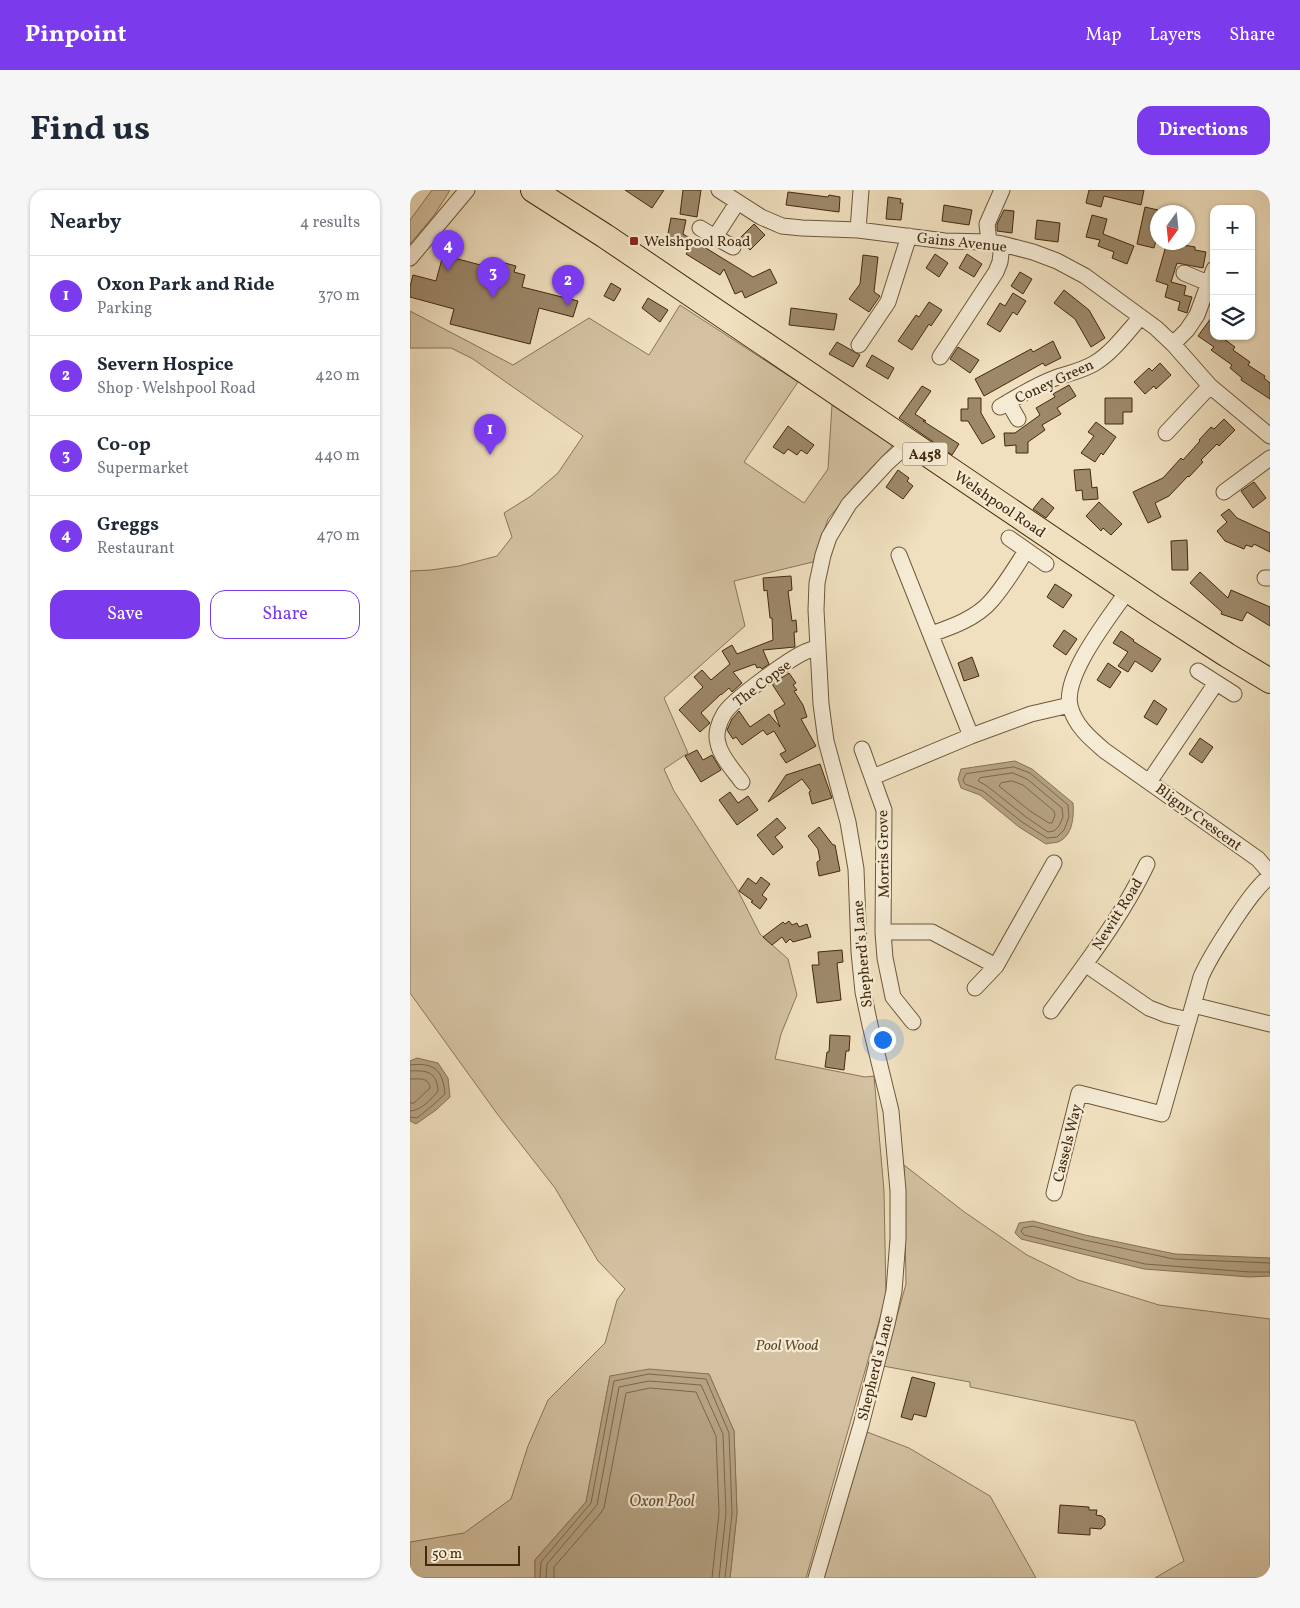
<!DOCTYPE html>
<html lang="en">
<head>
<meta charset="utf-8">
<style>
  body { margin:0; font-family:Vollkorn,serif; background:#f6f6f7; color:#1f2937 }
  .controls { position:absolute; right:15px; top:15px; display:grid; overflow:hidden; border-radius:10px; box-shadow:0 1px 4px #0004 }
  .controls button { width:45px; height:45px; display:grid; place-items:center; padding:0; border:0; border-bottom:1px solid #e0e1e3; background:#fff; color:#1f2937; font:25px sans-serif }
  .compass { position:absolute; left:740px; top:15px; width:45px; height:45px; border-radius:50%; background:#fff; box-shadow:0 1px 4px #0004; rotate:195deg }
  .scale { position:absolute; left:15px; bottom:12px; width:95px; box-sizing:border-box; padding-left:5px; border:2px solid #43290e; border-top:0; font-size:14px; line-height:18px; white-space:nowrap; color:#43290e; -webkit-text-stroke:4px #f5ebd5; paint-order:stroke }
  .you { position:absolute; left:472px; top:849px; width:18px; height:18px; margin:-12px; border:4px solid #fff; border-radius:50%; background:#1a73e8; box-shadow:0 0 0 8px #1a73e833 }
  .badge { display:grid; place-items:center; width:32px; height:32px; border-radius:50%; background:#7c3aed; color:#fff; font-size:16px; font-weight:700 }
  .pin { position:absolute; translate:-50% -41px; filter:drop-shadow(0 1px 2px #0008) }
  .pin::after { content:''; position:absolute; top:26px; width:18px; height:15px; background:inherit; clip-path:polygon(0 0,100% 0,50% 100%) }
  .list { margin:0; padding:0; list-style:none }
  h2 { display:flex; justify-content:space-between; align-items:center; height:65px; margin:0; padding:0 20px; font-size:21px }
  h2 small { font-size:16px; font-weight:400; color:#747a83 }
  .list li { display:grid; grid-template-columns:32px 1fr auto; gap:15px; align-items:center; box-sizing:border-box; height:80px; padding:0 20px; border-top:1px solid #e0e1e3 }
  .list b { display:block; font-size:19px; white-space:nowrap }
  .list p { margin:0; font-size:16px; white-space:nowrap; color:#747a83 }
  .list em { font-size:16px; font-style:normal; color:#747a83 }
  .actions { display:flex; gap:10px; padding:15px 20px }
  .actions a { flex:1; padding:11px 0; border:1px solid #7c3aed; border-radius:15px; text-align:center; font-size:18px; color:#7c3aed }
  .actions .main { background:#7c3aed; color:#fff }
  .icon { flex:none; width:28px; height:28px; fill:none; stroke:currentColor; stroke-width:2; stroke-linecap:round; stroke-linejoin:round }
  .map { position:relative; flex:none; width:860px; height:1388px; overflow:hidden; border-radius:15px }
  header { display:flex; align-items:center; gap:30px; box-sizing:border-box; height:70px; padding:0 25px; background:#7c3aed; color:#fff }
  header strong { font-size:24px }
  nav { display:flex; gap:28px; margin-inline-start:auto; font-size:18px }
  .intro { display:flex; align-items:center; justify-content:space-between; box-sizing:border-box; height:120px; padding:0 30px }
  h1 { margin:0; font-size:35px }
  .button { padding:12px 22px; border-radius:15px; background:#7c3aed; color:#fff; font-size:18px; font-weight:700 }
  main { display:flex; gap:30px; padding:0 30px }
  aside { flex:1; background:#fff; border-radius:15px; box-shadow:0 1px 4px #0004 }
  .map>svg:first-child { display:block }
  .green { fill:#d3c1a1; stroke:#8b7558 }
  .water { fill:#b5a283; stroke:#877254 }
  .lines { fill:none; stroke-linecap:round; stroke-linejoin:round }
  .shore { stroke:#7c6648; stroke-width:1 }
  .building { fill:#9d886a; stroke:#43290e }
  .minor-casing { stroke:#6e573a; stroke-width:17 }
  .primary-casing { stroke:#43290e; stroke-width:26 }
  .minor { stroke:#f5ebd5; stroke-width:15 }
  .primary { stroke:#f0e0bf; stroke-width:24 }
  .poi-dot { fill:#8f2418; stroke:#f5ebd5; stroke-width:2 }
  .labels { text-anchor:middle; stroke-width:4.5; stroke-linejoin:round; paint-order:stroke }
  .shield { fill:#f5ebd5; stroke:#78634a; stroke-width:1 }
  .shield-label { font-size:14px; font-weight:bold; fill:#43290e }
  .poi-label { font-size:15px; fill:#43290e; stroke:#f5ebd5; text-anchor:start }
  .street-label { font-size:15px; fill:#43290e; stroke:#f5ebd5 }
  .park-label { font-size:15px; font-style:italic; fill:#60472b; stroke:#f5ebd5 }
  .water-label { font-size:16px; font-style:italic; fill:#654d31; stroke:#f5ebd5 }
</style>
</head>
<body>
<header>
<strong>Pinpoint</strong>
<nav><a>Map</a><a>Layers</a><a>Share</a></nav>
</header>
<div class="intro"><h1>Find us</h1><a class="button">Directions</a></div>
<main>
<aside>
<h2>Nearby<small>4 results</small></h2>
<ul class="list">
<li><span class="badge">1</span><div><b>Oxon Park and Ride</b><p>Parking</p></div><em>370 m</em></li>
<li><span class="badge">2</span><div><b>Severn Hospice</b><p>Shop · Welshpool Road</p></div><em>420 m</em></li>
<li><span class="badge">3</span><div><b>Co-op</b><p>Supermarket</p></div><em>440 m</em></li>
<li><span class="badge">4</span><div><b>Greggs</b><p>Restaurant</p></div><em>470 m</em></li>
</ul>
<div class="actions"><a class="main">Save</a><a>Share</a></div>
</aside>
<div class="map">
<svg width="860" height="1388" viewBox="0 0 860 1388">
  <rect width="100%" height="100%" fill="#f0e0bf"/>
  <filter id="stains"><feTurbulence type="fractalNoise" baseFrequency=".004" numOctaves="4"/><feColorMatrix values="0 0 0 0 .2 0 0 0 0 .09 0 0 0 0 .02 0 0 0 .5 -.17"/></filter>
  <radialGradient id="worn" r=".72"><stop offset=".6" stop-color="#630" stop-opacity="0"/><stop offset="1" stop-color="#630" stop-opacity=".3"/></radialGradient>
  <path class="green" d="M22 0H40L25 24 0 54V30Z
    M270 115 388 192 334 272 394 313 418 279 422 215 483 255 443 298 418 329 403 372 324 391 335 436 254 508 278 563 254 579 264 601 327 699 350 744 378 769 387 805 371 844 365 869 455 887 464 886 474 1001 476 1107 396 1388H320L327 1323 324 1241 299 1184 200 1186 176 1312 125 1370V1388H0V1352L54 1343 101 1309 118 1256 138 1210 195 1153 207 1110 215 1099 188 1071 145 998 88 925 0 803V381L21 380 49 376 87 366 102 347 94 323 121 306 148 283 173 246 63 169 41 158H0V121L103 175 179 128 239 165Z
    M494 975 553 1021 617 1065 668 1090 749 1115 860 1129V1388H745L774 1371 725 1231 560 1197V1192L473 1176 496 1094Z
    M457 1242 499 1258 580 1306 626 1388H414Z"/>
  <path class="water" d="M605 571 622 579 663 613C664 626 663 646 648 652 644 653 639 653 636 654L609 637 570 605 551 598 548 589 551 579Z
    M7 868 28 873 38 888 40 907 26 920 6 934 0 931V871Z
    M623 1031 675 1045 765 1064 860 1068V1086L840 1087 734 1079 611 1049 605 1043 609 1033Z
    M239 1179 299 1184 324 1241 327 1323 320 1388H125V1370L176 1312 200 1186Z"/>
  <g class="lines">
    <path class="shore" d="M604 577 620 583 658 615 659 627 654 640 647 647 637 648 612 632 573 601 555 594 553 590 556 584Z
      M603 583 617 589 652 618 653 627 649 636 644 641 638 642 616 627 577 596 568 591 570 588Z
      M602 591 613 595 644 621 645 625 642 633H639L620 621 589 596 591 593Z
      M0 875C24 872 33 880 35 904L22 916 7 928 0 927
      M0 881C17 880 27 882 28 901 22 909 10 921 0 921
      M0 889C9 889 19 887 20 898L4 913H0
      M860 1073 764 1069 674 1050 623 1036 613 1038 611 1041 614 1045 735 1074 840 1082H860
      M130 1388 131 1372 181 1313 204 1191 239 1184 296 1189 319 1243 322 1323 315 1388
      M136 1388 137 1374 187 1315 209 1197 239 1191 291 1195 313 1244 316 1323 309 1388
      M144 1388V1377L190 1324 194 1318 216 1203 240 1198 286 1202 306 1246 309 1323 302 1388"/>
  </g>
  <path class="building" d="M215 0H254L242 18Z
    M273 0H291L287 27 270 24Z
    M679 0H734L731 15 694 6 691 17 676 13Z
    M378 2 418 7 419 5 430 7 429 22 376 15Z
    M478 7 491 9 490 13H493L491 30 476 29Z
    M534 15 562 20 559 35 532 31Z
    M735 17 748 20V43L744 58 727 54Z
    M594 20 604 21 602 43 587 41V34Z
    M682 25 697 29 693 44 724 56 717 74 702 68 704 62 688 56 690 50 676 47Z
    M261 28 276 30 273 44 343 87 360 79 367 93 335 108 332 101 325 104 314 79 310 85 276 64 280 58 256 54Z
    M627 30 650 33 648 52 625 49Z
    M344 34 355 45 340 60 329 49Z
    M757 52 785 57V60L796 62 793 78 767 73 761 92 776 96 774 105 782 107 777 123 768 120 770 112 755 107 758 95 746 91Z
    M525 64 538 73 529 87 516 78Z
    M557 64 572 74 564 87 549 78Z
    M33 65 78 77 80 69 106 76 104 82 115 85 112 97 168 111 163 127 129 118 120 154 40 134 44 119 0 107V97L3 85 26 91Z
    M453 65 468 67 464 102 470 106 459 122 439 109 450 94Z
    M610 82 622 89 613 104 601 96Z
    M201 93 211 99 204 111 194 106Z
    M654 100 679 120 695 148 681 157 665 129 644 113Z
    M603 103 616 111 607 125 603 122 590 142 577 134 590 113 595 116Z
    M238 108 258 120 250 132 232 118Z
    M519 112 532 120 521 136 519 134 502 160 488 151 506 125 509 127Z
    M381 118 427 124 424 140 379 135Z
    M804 124V146H810L825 157 823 160 840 172 838 175 855 186 854 188 860 193V209L831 190 832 188 820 178 822 175 801 160 804 157 788 146Z
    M643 151 651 168 635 176 633 173 574 206 565 189 621 159 623 162Z
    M427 152 450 165 443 177 419 164Z
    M548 157 569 170 560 183 540 169Z
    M462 165 484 178 478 189 456 176Z
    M750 173 761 185 746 199 744 196 735 204 724 192 739 178 742 181Z
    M659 195 666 206 647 218 651 224 632 235 635 240 618 252V263H606V255L595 256 594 243H605L630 225 626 218 645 207 643 204Z
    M512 196 521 201 505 224 516 231H513L549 254 542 265 489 228Z
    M558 208H571V223L585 247 572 254 558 231H551V219H558Z
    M695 208H722V222H713V234H695Z
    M814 229 825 240 809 256 807 254 791 270 793 272 779 287 778 286 759 306 745 313 751 327 738 333 723 302 753 288 771 268 773 270 790 251 789 250 801 237 804 239Z
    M686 232 706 247 693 265 691 263 685 272 671 263 684 246 678 242Z
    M378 236 404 255 397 264 391 260 387 265 378 259 374 264 363 257Z
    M680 279 682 298 687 297 688 309 673 310 672 300 666 301 664 280Z
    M488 280 499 288 497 291 503 296 493 309 476 297Z
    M844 292 856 308 843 318 831 301Z
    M632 308 644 318 636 328 623 319Z
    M689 312 712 334 701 345 693 338 691 341 676 326Z
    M819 319 827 328 860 343V362L844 354 842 357 836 355 834 359 815 351 807 341 817 332 811 325Z
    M777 350 778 380H762L761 351Z
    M790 382 818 408 821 400 860 417V436L837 422 832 431 811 424 812 422 780 393Z
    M381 386 382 400 378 401 382 431 386 430 387 442H384L385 457 353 460 359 474 352 479 350 477 347 478 345 474 323 482 332 493 322 502 319 498 311 505V504L291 523 300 533 290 542 269 520 293 497 284 487 292 480 301 490 320 474 312 461 322 455 327 464 363 450 362 428H360L357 400 354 401 353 388Z
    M645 394 662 405 653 418 637 407Z
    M654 440 667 449 656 465 643 456Z
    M711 441 724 450 723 451 751 469 742 482 725 471 718 482 708 476 718 462 703 453Z
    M562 467 569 486 554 491 548 473Z
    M698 473 711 482 700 498 687 490Z
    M379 483 386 493 383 495 387 500 384 501 393 515 397 527 391 529 406 556 376 573 370 564 376 561 364 541 357 545 353 540 332 555 326 547 323 549 317 540 322 529 329 521 340 537 359 524 370 537 364 521 375 514 362 494Z
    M744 510 757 519 747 535 734 527Z
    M790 548 803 557 792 573 779 564Z
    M287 560 293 570 302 565 311 580 291 592 275 566Z
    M410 574 422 608 402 614 399 602 401 601 392 589 358 612 376 585Z
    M320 602 328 613 338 606 348 620 327 635 309 610Z
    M367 628 376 638 365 647 373 657 363 665 347 645Z
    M409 637 423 655H425L430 681 409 686 407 675V672L410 670 408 659 398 646Z
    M351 687 360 694 352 705 357 709 350 719 341 712 343 711 329 701 338 688 346 694Z
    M379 731 382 735 387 733 389 737 397 734 401 747 383 752 380 749 376 753 372 747 362 755 353 747 373 732 375 734Z
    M432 760 433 772 427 773 431 810 407 813 402 775H409L408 762Z
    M420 845 440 846 439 861H436L434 880 415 877 417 862H419Z
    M502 1187 525 1193 516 1227 504 1224 502 1230 491 1227Z
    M650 1315 679 1317V1320H687L686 1325 692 1326 695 1329V1335L691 1339 680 1338V1345L648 1343Z"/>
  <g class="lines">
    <g class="minor-casing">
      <path id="minor" d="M309 0 351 27 372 36 392 38 448 40 535 51 579 52 592 54 623 62 647 71 675 86 746 138 763 154 800 196 860 246
        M290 38 305 47
        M448 40 451 0
        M579 52 577 34 592 0
        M323 57 305 47 327 13
        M0 68 57 0
        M774 83 798 93
        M763 154 777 140 787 125 804 79
        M449 155 478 112 499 46
        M530 167 586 82 590 72 592 54
        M598 212 608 229
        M590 217C608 206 626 195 645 188 659 183 672 181 685 173 703 162 717 142 731 127
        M756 243 800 196
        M814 302 860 268
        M599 348 636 374
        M489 365 561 546
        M855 388H860
        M718 400C700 427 653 484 660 516 665 536 681 549 695 561L848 669 860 683
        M521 444C542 437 567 428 582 410 595 395 605 378 616 361
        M788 481 824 504
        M452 559 474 620 473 742 475 768 483 807 503 832
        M463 587 561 546 621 524 660 515
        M332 592C325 582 310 566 308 553 305 544 309 532 314 524 321 511 385 464 400 460 401 459 405 459 407 459
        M739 592 806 493
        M473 742H522L586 776
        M675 774 739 818 757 825 779 830
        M565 798 586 776 644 673
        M783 815 860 834
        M641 821C675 774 712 727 737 674
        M644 1003 669 903 752 924 791 787C800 766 813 748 825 729 836 713 846 698 860 686
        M406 1388 451 1235 477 1134 484 1101 488 1049V1001L481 921 460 835 453 802 449 762 446 679 438 632 416 551 411 514 406 420 407 393 413 365 419 347 439 314 477 273 499 253"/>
    </g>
    <g class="primary-casing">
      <path id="primary" d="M123 0 195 46 746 419 817 465 860 491"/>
    </g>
    <use href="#minor" class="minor"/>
    <use href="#primary" class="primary"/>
  </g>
  <rect class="poi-dot" x="219" y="46" width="10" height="10" rx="2.5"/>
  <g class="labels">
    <rect class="shield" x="492.5" y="252.5" width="45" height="23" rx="4"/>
    <g class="shield-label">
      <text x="515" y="269">A458</text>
    </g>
    <g class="poi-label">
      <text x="234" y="56">Welshpool Road</text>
    </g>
    <g class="street-label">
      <text transform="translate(552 52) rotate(6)" y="5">Gains Avenue</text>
      <text transform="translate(644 191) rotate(-25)" y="5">Coney Green</text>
      <text transform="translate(590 314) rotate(34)" y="5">Welshpool Road</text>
      <text transform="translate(352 493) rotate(-37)" y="5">The Copse</text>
      <text transform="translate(789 627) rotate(36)" y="5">Bligny Crescent</text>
      <text transform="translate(473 664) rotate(-91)" y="5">Morris Grove</text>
      <text transform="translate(707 724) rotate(-58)" y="5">Newitt Road</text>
      <text transform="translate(452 764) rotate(-95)" y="5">Shepherd's Lane</text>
      <text transform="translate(657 953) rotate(-76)" y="5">Cassels Way</text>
      <text transform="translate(465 1178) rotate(-76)" y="5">Shepherd's Lane</text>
    </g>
    <g class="park-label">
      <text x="377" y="1160">Pool Wood</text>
    </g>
    <g class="water-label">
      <text x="252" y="1316">Oxon Pool</text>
    </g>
  </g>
  <rect width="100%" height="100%" filter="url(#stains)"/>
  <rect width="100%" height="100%" fill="url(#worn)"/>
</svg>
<div class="controls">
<button>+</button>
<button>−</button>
<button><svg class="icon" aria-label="layers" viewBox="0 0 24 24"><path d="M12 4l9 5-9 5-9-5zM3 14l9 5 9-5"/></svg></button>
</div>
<svg class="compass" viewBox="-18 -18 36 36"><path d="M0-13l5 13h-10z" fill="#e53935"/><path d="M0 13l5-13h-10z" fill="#747a83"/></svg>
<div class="scale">50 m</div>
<div class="you"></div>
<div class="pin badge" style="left:80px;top:265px">1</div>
<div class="pin badge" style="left:158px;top:116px">2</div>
<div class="pin badge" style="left:83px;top:108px">3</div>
<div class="pin badge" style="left:38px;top:81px">4</div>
</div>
</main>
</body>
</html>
